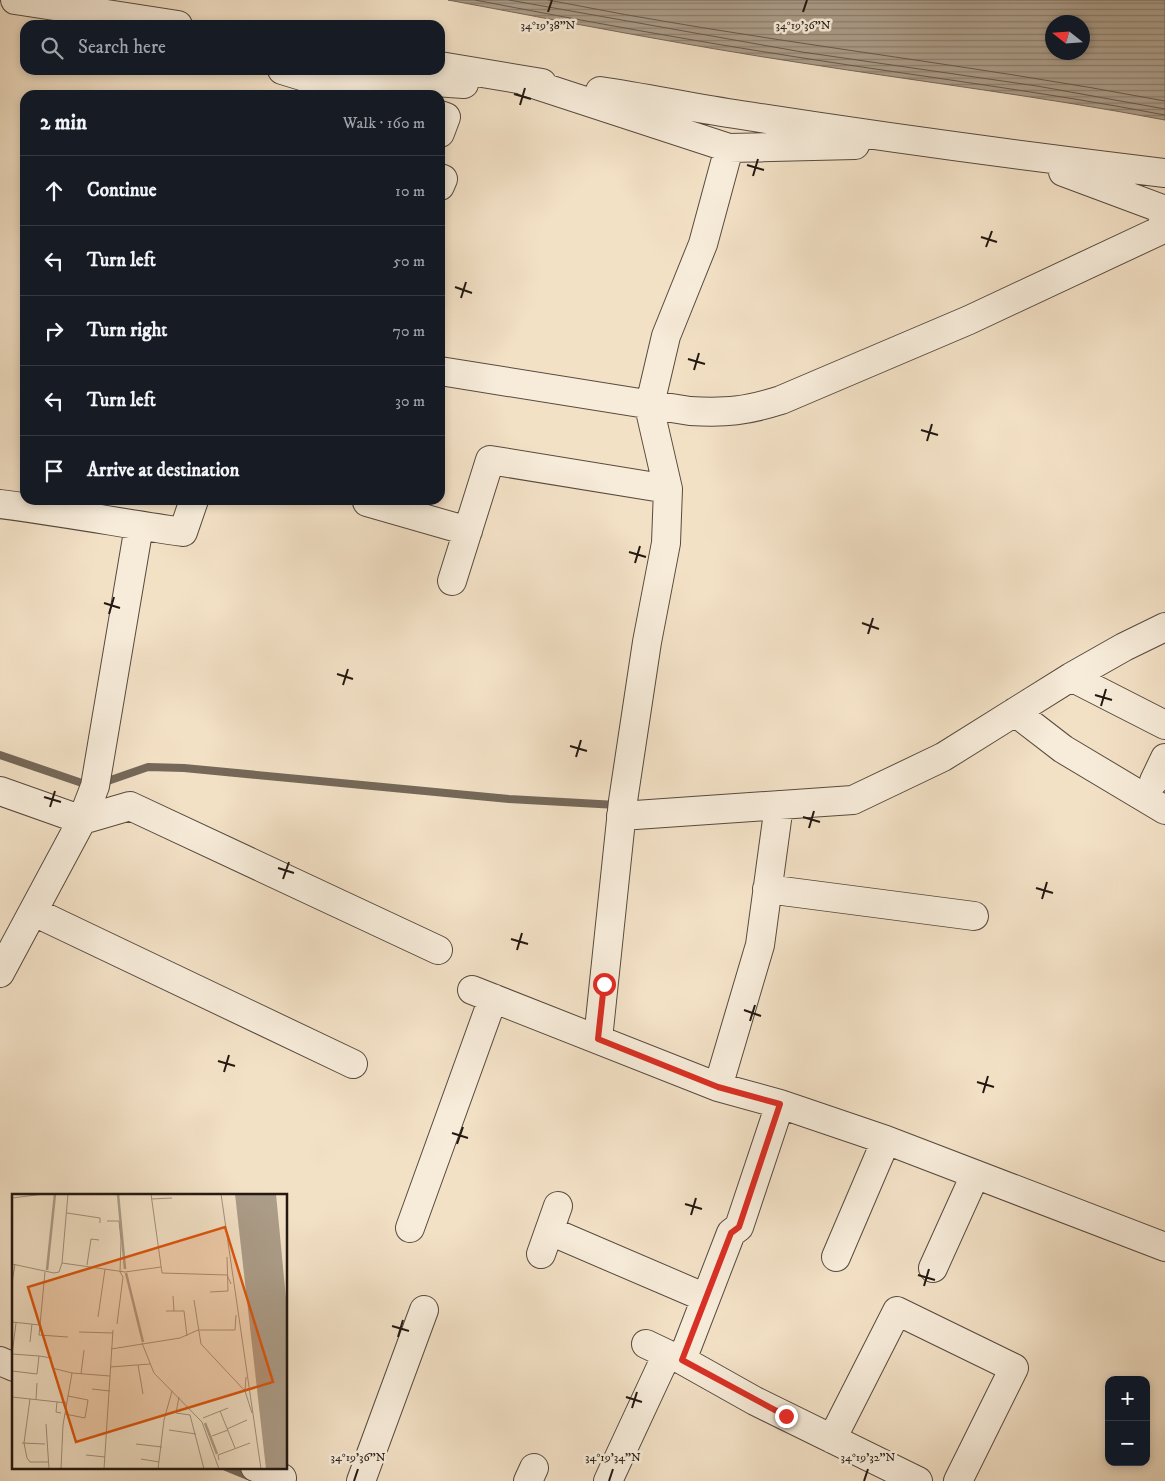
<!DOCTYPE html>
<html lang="en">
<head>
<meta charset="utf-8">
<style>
  body { margin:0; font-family:"IM FELL DW Pica",serif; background:#242831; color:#f1f3f6 }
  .controls { position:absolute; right:15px; bottom:15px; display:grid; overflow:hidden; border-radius:10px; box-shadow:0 2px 8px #0003 }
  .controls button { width:45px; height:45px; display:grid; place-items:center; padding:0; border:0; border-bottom:1px solid #363941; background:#171b24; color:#f1f3f6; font:25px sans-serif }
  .compass { position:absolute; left:1045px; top:15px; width:45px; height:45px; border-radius:50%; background:#171b24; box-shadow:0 2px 8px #0003; rotate:287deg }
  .stop { position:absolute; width:15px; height:15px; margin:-11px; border:4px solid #d93025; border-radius:50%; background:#fff }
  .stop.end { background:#d93025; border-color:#fff; box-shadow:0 1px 5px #0008 }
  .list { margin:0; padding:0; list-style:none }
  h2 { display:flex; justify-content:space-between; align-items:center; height:65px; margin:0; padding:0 20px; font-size:21px }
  h2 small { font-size:16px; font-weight:400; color:#9ea1a6 }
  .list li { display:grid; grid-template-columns:32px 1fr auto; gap:15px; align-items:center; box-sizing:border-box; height:70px; padding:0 20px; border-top:1px solid #363941 }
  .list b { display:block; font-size:19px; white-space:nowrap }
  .list em { font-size:16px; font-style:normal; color:#9ea1a6 }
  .icon { flex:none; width:28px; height:28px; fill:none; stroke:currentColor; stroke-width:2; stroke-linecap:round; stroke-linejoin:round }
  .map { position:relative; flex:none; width:1165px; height:1481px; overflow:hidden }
  .search { position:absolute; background:#171b24; box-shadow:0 2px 8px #0003; left:20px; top:20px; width:425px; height:55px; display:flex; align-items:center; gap:12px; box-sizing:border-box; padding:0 18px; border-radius:15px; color:#9ea1a6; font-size:19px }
  .panel { position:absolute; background:#171b24; box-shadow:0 2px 8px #0003; left:20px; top:90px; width:425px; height:415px; border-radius:15px }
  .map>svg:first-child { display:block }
  .water { fill:url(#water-rules); stroke:#756859; fill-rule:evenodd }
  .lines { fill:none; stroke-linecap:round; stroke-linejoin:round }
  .shore { stroke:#685a4e; stroke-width:1 }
  .stream { stroke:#756859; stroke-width:8 }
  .minor-casing { stroke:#574a3f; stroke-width:30 }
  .minor { stroke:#f7ecda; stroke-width:28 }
  .route { stroke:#d93025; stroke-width:6 }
  .ticks { fill:none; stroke:#231812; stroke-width:2 }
  .inset-river { fill:none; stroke:#ac9d89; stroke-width:2.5 }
  .inset-road { fill:none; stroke:#a0917e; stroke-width:1 }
  .view { fill:#de560c; fill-opacity:0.15; stroke:#de560c; stroke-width:2.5 }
  .inset-edge { fill:none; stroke:#231812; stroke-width:2.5 }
  .ticks-label { font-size:12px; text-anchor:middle; fill:#231812; stroke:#f7ecda; stroke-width:5; stroke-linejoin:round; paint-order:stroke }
</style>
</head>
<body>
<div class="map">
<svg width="1165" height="1481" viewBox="0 0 1165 1481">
  <defs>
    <pattern id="water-rules" width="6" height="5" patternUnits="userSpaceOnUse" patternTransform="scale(1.25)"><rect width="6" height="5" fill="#ac9d89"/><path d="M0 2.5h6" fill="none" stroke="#8c7f6f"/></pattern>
  </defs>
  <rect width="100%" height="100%" fill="#f3e1c6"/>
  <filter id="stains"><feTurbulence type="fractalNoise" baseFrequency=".004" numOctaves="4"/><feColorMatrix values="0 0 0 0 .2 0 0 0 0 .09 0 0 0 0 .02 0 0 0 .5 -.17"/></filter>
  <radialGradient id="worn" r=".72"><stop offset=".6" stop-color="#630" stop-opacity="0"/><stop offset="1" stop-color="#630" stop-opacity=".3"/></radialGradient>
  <path class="water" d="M448 0H1165V120C1045 97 923 82 802 63 684 45 566 22 448 0ZM1052 22H1082V52H1052Z"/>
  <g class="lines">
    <path class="shore" d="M475 0C584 21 693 41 803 58 924 77 1045 92 1165 115
      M509 0 802 52 1037 86 1165 109
      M548 0C752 41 960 62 1165 101"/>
    <path class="stream" d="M0 755 79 782
      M102 783 148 767 184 768 509 799 617 805
      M226 1467 248 1476"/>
    <g class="minor-casing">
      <path id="minor" d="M15 0 178 25
        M440 66 542 83
        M282 70 351 91
        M524 81 729 148 703 244 666 336 650 404 651 415 668 489 666 543 647 642 623 801 598 1039
        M600 91C647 98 694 108 741 115 882 137 1023 156 1165 173
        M331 95 334 86 376 78 464 84
        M440 115 446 117 440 133
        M729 148 855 145
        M1063 172 1165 210
        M440 178 443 179 440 186
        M440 371 690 411C727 413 746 411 781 400L969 320 1159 231 1165 219
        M367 502 468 531
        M0 504C61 512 122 523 183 532L194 500
        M452 581 490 460 668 489
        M1071 677 1165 725
        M1015 712 1063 749 1165 810
        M1154 781 1165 758
        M0 791 82 820 130 806 438 950
        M621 816 853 800 943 757 1071 677 1124 647 1165 627
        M767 889 974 916
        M34 912 353 1064
        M0 973 82 820 95 786 139 526
        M472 990 718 1087 780 1104 886 1140 1165 1247
        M718 1087 760 945 779 805
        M410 1228 493 998
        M550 1231 706 1298
        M541 1254 558 1206
        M836 1257 886 1140
        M933 1268 975 1175
        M646 1344 667 1354
        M682 1360 755 1401 918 1481
        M0 1361 14 1367
        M832 1439 897 1311 1014 1368 958 1481
        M255 1467 282 1478 280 1481
        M361 1481 424 1310
        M528 1481 534 1468
        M608 1481 667 1354 682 1360 731 1233 739 1227 780 1104"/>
    </g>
    <use href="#minor" class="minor"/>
  </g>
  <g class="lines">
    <path class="route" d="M604 984 598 1039 718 1087 780 1104 739 1227 731 1233 682 1360 786 1416"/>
  </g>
  <path class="ticks" d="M548 12 552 0M803 12 807 0M514 94 531 99M520 105 525 88M747 165 764 170M753 176 758 159M981 237 997 242M986 247 992 231M455 287 472 293M461 298 466 282M688 359 705 364M694 370 699 353M921 430 938 435M927 441 932 424M629 552 646 557M635 563 640 546M104 603 120 608M109 614 114 597M862 623 879 629M868 634 873 618M337 674 353 679M343 685 348 669M1095 695 1112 700M1101 706 1106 689M570 746 587 751M576 757 581 740M44 797 61 802M50 807 55 791M803 817 820 822M809 828 814 811M278 868 294 873M283 879 289 862M1036 888 1053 893M1042 899 1047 882M511 939 528 944M517 950 522 933M744 1010 761 1016M750 1021 755 1005M218 1061 235 1066M224 1072 229 1055M977 1082 994 1087M983 1093 988 1076M452 1133 468 1138M457 1144 463 1127M685 1204 702 1209M691 1215 696 1198M918 1275 935 1280M924 1286 929 1269M392 1326 409 1331M398 1337 403 1320M626 1397 642 1402M632 1408 637 1392M354 1481 358 1469M609 1481 613 1469M864 1481 868 1469"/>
  <g transform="translate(12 1194)">
    <rect width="275" height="275" fill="#f3e1c6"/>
    <path d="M223 0H264L275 115V275H254Z" fill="#ac9d89"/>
    <path class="inset-river" d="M106 0 113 75M35 76 43 0M114 79 131 148M193 229 205 260"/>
    <path class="inset-road" d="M139 0 150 79 215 81 219 90M209 0 249 275M0 4 32 0M139 5 160 4M55 19 88 24V29M95 27H107L109 46 108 78 111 83 105 130M50 69 56 0M0 70 42 79 47 78 50 69 113 78 149 73M75 71 79 45 87 46M0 89 3 70M198 98 216 97 215 63M161 102 162 117M182 106 189 150 233 197M154 117H172L175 142M86 123 93 75M0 128 28 131 33 78M28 131 27 141 56 143M67 138 101 139M18 148 20 130M130 149 142 179 190 228 207 275M99 155 168 144 186 136H223L224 121M0 160 4 129M0 160 27 162M41 171 40 174 60 179 98 182M126 171 131 200M98 173 138 170M0 177 25 180 27 162 40 164M69 180 72 156M234 183 233 197 240 219M80 195 98 197M0 203 55 209M167 203 164 219 178 221 192 275M18 205 12 249 15 264 18 268H37M24 205 25 189M45 208 44 218 49 219M208 217 223 254M53 220 73 224 76 206 56 202M191 224 216 214M34 230 37 275M215 235 235 226M157 236 184 240M200 242 216 236M10 249 33 250M124 250 150 253M74 261 93 263M129 265 147 268M207 266 206 261 238 249M49 275 51 231 60 179M92 275 101 136M146 275 152 226 160 197"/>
    <path class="view" d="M213 33 261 188 64 248 16 93Z"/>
    <rect width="275" height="275" class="inset-edge"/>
  </g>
  <g class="ticks-label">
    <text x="548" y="29">34°19'38"N</text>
    <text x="803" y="29">34°19'36"N</text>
    <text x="358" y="1461">34°19'36"N</text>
    <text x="613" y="1461">34°19'34"N</text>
    <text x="868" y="1461">34°19'32"N</text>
  </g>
  <rect width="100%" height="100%" filter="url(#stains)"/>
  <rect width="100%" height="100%" fill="url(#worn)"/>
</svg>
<div class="controls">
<button>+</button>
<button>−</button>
</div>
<svg class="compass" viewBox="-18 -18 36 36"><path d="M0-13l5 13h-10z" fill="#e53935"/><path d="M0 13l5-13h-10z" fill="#9ea1a6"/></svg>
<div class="stop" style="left:604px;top:984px"></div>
<div class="stop end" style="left:786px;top:1416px"></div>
<div class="search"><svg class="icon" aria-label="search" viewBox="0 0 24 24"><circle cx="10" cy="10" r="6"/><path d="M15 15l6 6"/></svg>Search here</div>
<section class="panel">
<h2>2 min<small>Walk · 160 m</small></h2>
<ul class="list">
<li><svg class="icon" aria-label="ahead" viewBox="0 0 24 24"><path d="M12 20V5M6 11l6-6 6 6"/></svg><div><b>Continue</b></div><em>10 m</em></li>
<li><svg class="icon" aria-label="left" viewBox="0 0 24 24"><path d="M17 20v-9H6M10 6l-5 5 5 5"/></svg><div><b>Turn left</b></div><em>50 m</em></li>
<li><svg class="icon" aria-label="right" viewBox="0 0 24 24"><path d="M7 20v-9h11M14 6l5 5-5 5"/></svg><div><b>Turn right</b></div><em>70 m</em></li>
<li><svg class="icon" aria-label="left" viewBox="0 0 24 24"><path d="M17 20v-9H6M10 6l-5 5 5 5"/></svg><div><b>Turn left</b></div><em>30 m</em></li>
<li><svg class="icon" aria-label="arrive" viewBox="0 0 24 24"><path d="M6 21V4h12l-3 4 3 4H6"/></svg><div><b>Arrive at destination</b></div></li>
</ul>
</section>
</div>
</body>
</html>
